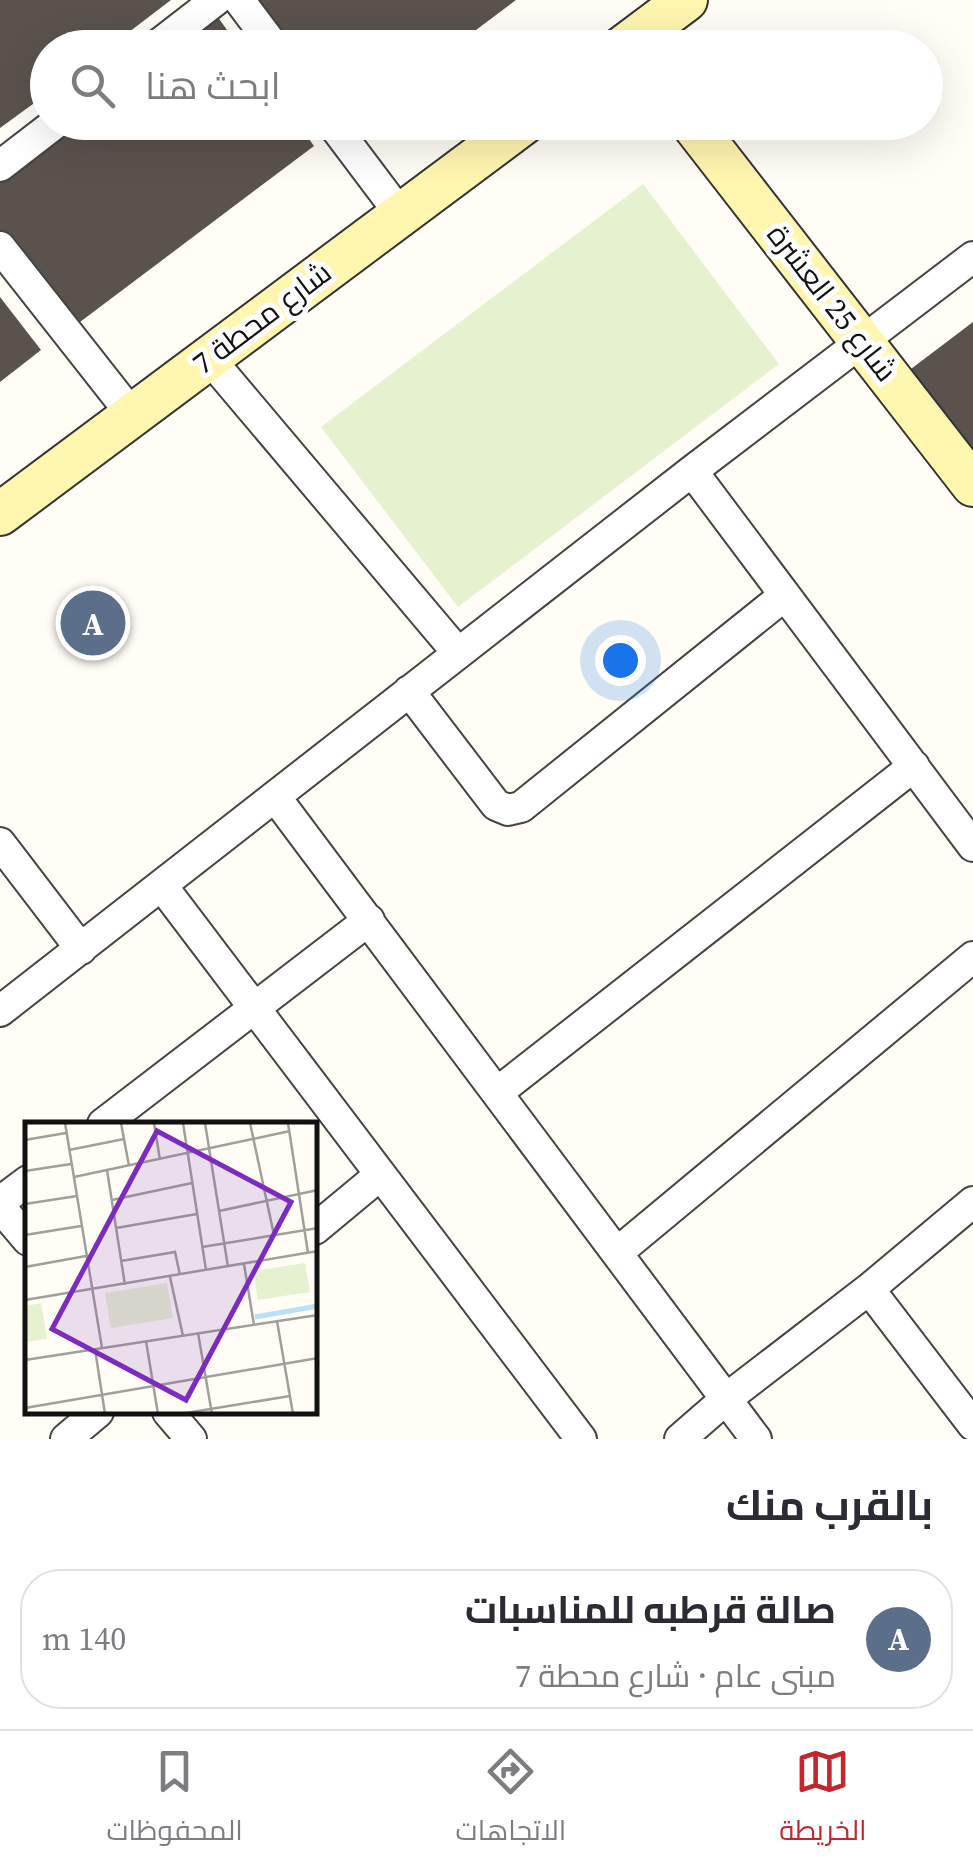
<!DOCTYPE html>
<html lang="ar">
<head>
<meta charset="utf-8">
<style>
  body { margin:0; font-family:"Source Serif 4",Cairo,serif; background:#f7f7f7; color:#2b2b33; direction:rtl }
  .you { position:absolute; left:620px; top:660px; width:35px; height:35px; margin:-25px; border:8px solid #fff; border-radius:50%; background:#1a73e8; box-shadow:0 0 0 15px #1a73e833 }
  .badge { display:grid; place-items:center; width:65px; height:65px; border-radius:50%; background:#c4262e; color:#fff; font-size:32px; font-weight:700 }
  .pin { position:absolute; translate:-50% -50%; border:5px solid #fff; box-shadow:0 2px 10px #0006 }
  .list { margin:0; padding:0; list-style:none }
  h2 { display:flex; justify-content:space-between; align-items:center; height:130px; margin:0; padding:0 40px; font-size:42px }
  h2 small { font-size:32px; font-weight:400; color:#7c7c81 }
  .list li { display:grid; grid-template-columns:65px 1fr auto; gap:30px; align-items:center; box-sizing:border-box; height:140px; margin:0 20px 20px; padding:0 20px; border:2px solid #e1e1e2; border-radius:40px }
  .list b { display:block; font-size:38px; white-space:nowrap }
  .list p { margin:0; font-size:32px; white-space:nowrap; color:#7c7c81 }
  .list em { font-size:32px; font-style:normal; color:#7c7c81 }
  .icon { flex:none; width:55px; height:55px; fill:none; stroke:currentColor; stroke-width:2; stroke-linecap:round; stroke-linejoin:round }
  .map { position:relative; flex:none; width:973px; height:1439px; overflow:hidden; direction:ltr }
  .search { position:absolute; background:#fff; box-shadow:0 10px 40px #0002; left:30px; right:30px; top:30px; height:110px; display:flex; align-items:center; gap:25px; box-sizing:border-box; padding:0 35px; border-radius:55px; color:#7c7c81; font-size:38px }
  .sheet { height:290px; background:#fff }
  nav { display:flex; justify-content:space-around; align-items:center; box-sizing:border-box; height:140px; border-top:2px solid #e1e1e2; background:#fff; font-size:28px; color:#7c7c81 }
  nav a { display:grid; justify-items:center; gap:5px }
  nav .on { color:#c4262e }
  .map>svg:first-child { display:block }
  .pitch { fill:#e6f2cf }
  .building { fill:#5a524d }
  .lines { fill:none; stroke-linecap:round; stroke-linejoin:round }
  .street-casing { stroke:#444; stroke-width:34 }
  .secondary-casing { stroke:#333; stroke-width:46 }
  .street { stroke:#fff; stroke-width:30 }
  .secondary { stroke:#fff6b0; stroke-width:42 }
  .labels { text-anchor:middle; stroke-width:10; stroke-linejoin:round; paint-order:stroke }
  .street-label { font-size:30px; fill:#111; stroke:#fff }
  .inset-river { fill:none; stroke:#b9e0f7; stroke-width:5 }
  .inset-road { fill:none; stroke:#a09f9a; stroke-width:2.5 }
  .view { fill:#7b2cbf; fill-opacity:0.15; stroke:#7b2cbf; stroke-width:5 }
  .inset-edge { fill:none; stroke:#111; stroke-width:5 }
</style>
</head>
<body>
<div class="map">
<svg width="973" height="1439" viewBox="0 0 973 1439">
  <rect width="100%" height="100%" fill="#fffdf5"/>
  <path class="pitch" d="M643 184 779 364 458 607 321 427Z"/>
  <path class="building" d="M0 0H171L108 48H48V93L0 128Z
    M246 0H516L452 48H281Z
    M217 16 240 48H176Z
    M75 122H297L314 146 72 328 0 232V179Z
    M0 297 41 350 0 382Z
    M973 322V466L903 375Z"/>
  <g class="lines">
    <g class="street-casing">
      <path id="street" d="M239 0 275 48
        M154 48 216 0
        M331 122 401 215
        M0 166 57 122
        M0 247 133 416
        M209 358 458 653
        M692 471 973 846
        M409 691 496 805 508 810 521 807 785 595
        M276 798 756 1439
        M0 843 81 949
        M162 886 581 1439
        M0 1011 692 471 973 257
        M498 1092 914 766
        M103 1124 369 920
        M0 1202 28 1181
        M0 1207 28 1240
        M315 1229 380 1175
        M618 1252 973 957
        M869 1289 973 1425
        M168 1412 191 1439
        M66 1439 98 1412
        M680 1439 726 1399 869 1289 973 1202"/>
    </g>
    <g class="secondary-casing">
      <path id="secondary" d="M622 48 686 0
        M691 122 973 485
        M0 514 525 122"/>
    </g>
    <use href="#street" class="street"/>
    <use href="#secondary" class="secondary"/>
  </g>
  <g class="labels">
    <g class="street-label">
      <text transform="translate(832 303) rotate(52)" y="10">شارع 25 العشرة</text>
      <text transform="translate(262 318) rotate(-37)" y="10">شارع محطة 7</text>
    </g>
  </g>
  <g transform="translate(25 1122)">
    <rect width="292" height="292" fill="#fffdf5"/>
    <path d="M280 141 285 170 233 178 228 149ZM142 161 148 196 86 206 80 171ZM16 181 22 217 0 220V184Z" fill="#e6f2cf"/>
    <path class="inset-river" d="M230 195 293 184"/>
    <path class="inset-road" d="M40 1 77 226M96 1 104 44M129 1 135 38M158 1 181 148M180 1 203 145M225 1 249 113M263 1 283 131M0 18 41 11M44 28 99 17M82 48 100 163M0 49 46 42M49 55 265 9M87 78 167 61M0 82 52 74M194 89 293 68M91 106 172 92M0 113 56 104M177 125 293 106M96 139 150 130 155 153M219 142 229 203M0 145 61 134M145 155 158 214M0 178 293 129M252 199 268 292M173 211 187 292M121 219 133 292M70 227 80 292M0 238 293 193M0 286 293 236M155 292 265 274"/>
    <path class="view" d="M132 9 266 80 161 278 27 207Z"/>
    <rect width="292" height="292" class="inset-edge"/>
  </g>
</svg>
<div class="you"></div>
<div class="pin badge" style="left:93px;top:623px;background:#5c6f8a">A</div>
<div class="search"><svg class="icon" aria-label="search" viewBox="0 0 24 24"><circle cx="10" cy="10" r="6"/><path d="M15 15l6 6"/></svg>ابحث هنا</div>
</div>
<section class="sheet">
<h2>بالقرب منك<small></small></h2>
<ul class="list">
<li><span class="badge" style="background:#5c6f8a">A</span><div><b>صالة قرطبه للمناسبات</b><p>مبنى عام · شارع محطة 7</p></div><em>140 m</em></li>
</ul>
</section>
<nav>
<a class="on"><svg class="icon" aria-label="map" viewBox="0 0 24 24"><path d="M3 6l6-2 6 2 6-2v14l-6 2-6-2-6 2zM9 4v14M15 6v14"/></svg>الخريطة</a>
<a><svg class="icon" aria-label="directions" viewBox="0 0 24 24"><path d="M12 3l9 9-9 9-9-9zM9 14v-3h6M13 9l2 2-2 2"/></svg>الاتجاهات</a>
<a><svg class="icon" aria-label="saved" viewBox="0 0 24 24"><path d="M7 4h10v16l-5-4-5 4z"/></svg>المحفوظات</a>
</nav>
</body>
</html>
